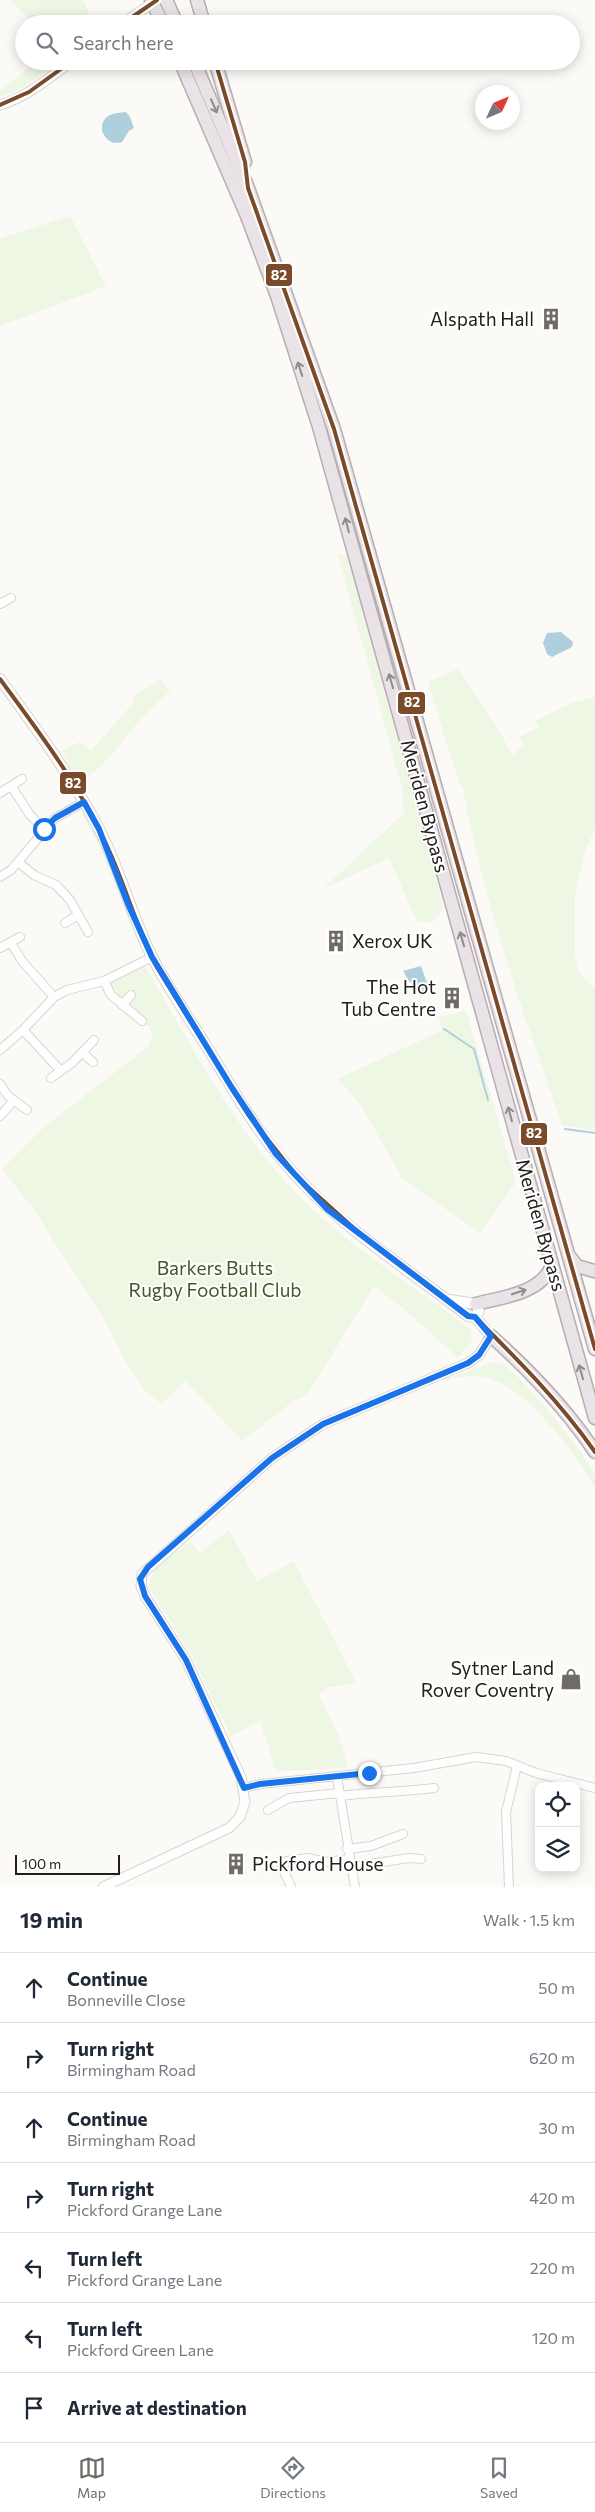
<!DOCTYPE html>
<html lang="en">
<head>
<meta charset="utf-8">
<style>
  body { margin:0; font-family:Commissioner,sans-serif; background:#f2f2f3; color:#1f2937 }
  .controls { position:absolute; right:15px; bottom:15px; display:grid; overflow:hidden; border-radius:10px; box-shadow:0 2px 12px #0003 }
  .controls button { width:45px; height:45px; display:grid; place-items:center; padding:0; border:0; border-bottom:1px solid #e0e1e3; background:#fff; color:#1f2937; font:25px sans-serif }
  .compass { position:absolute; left:475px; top:85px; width:45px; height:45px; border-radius:50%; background:#fff; box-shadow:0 2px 12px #0003; rotate:46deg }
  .scale { position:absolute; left:15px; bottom:12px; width:105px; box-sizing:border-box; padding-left:5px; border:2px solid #232019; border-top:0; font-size:14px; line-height:18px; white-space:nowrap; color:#232019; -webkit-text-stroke:4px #fff; paint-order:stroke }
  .stop { position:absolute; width:15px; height:15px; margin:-11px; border:4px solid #1a73e8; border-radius:50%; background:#fff }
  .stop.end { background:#1a73e8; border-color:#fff; box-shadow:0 1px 5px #0008 }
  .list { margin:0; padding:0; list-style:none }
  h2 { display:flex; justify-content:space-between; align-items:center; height:65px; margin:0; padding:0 20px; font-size:21px }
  h2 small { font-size:16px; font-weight:400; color:#747a83 }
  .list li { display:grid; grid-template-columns:32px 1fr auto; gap:15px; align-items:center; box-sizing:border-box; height:70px; padding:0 20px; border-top:1px solid #e0e1e3 }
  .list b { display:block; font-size:19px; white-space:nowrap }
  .list p { margin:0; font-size:16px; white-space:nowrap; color:#747a83 }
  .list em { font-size:16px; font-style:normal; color:#747a83 }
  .icon { flex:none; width:28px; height:28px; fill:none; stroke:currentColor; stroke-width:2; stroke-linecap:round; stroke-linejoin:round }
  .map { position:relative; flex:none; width:595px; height:1887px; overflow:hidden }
  .search { position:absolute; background:#fff; box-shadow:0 2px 12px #0003; left:15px; right:15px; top:15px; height:55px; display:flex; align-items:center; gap:12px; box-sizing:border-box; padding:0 18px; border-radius:28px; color:#747a83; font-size:19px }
  .sheet { height:555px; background:#fff }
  nav { display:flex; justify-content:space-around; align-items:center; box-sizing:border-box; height:70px; border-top:1px solid #e0e1e3; background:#fff; font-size:14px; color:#747a83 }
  nav a { display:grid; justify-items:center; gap:2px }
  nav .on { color:#6f6c67 }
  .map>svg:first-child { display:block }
  .green { fill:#eef6e4 }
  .water { fill:#afcfdf }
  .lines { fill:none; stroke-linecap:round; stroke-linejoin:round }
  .stream { stroke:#afcfdf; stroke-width:2 }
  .minor-casing { stroke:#d8d5d0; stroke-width:10 }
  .tertiary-casing { stroke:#d8d5d0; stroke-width:11 }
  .secondary-casing { stroke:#d8d5d0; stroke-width:12 }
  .trunk-casing { stroke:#b7adb2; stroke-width:15 }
  .minor { stroke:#fffefe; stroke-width:8 }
  .tertiary { stroke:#fffefe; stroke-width:9 }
  .secondary { stroke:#fffefe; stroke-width:10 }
  .trunk { stroke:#e9e2e7; stroke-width:12 }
  .tertiary-bridge-casing { stroke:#d8d5d0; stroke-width:11; stroke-linecap:butt }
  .tertiary-bridge { stroke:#fffefe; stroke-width:9 }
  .bus-1-casing { stroke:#fff; stroke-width:8 }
  .bus-1 { stroke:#7a4b2a; stroke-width:4 }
  .oneway { stroke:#908b8a }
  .route { stroke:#1a73e8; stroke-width:6 }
  .labels { text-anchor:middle; stroke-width:4; stroke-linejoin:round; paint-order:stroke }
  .poi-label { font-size:19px; fill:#232019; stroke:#fff; text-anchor:end }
  .street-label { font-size:19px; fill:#232019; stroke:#fff }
  .park-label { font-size:19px; fill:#3d5b23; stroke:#fff }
  .line-badge { stroke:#fff; stroke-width:2 }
  .badge-label { font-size:14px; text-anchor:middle; font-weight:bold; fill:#fff }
</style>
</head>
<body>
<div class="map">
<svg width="595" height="1887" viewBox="0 0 595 1887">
  <rect width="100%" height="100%" fill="#fcfaf7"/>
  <path class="green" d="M13 0H83L94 24H34L11 1Z
    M37 61H60C41 76 23 89 0 97V91Z
    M70 216 106 286 0 326V239Z
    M338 555H347C382 673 415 790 444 910L431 922H417L389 858 323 889 404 813 402 788Z
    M458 669 497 727 512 755 524 746 519 737 539 727 534 721 572 703 595 697V829L584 853 575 897V954L578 971 595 989V1126L590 1130 562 1125C524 1015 484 904 463 789L459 783 428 682Z
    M161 679 170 691C161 700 150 708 142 718 131 729 97 779 82 777 73 776 66 758 62 750L80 742 91 751 135 701 131 697Z
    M81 812 85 814C108 857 122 904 143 948L142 951 98 844Z
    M145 966C196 1053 244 1149 320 1216 367 1258 421 1291 471 1330L472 1341 458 1358 402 1307 374 1286 307 1395 295 1400 242 1441 186 1381 162 1404 146 1392 122 1356 104 1319 32 1207 2 1169 43 1128 149 1046 153 1035 141 1014 118 996 110 984Z
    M466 1011 516 1182 480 1233 402 1178 361 1105 337 1079 441 1031 439 1017Z
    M490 1363C493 1363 499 1363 502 1364 518 1370 585 1454 594 1472 595 1477 595 1482 595 1487 571 1450 525 1381 478 1376 467 1375 452 1380 441 1381Z
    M229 1530 257 1581 294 1561 356 1683 329 1687 319 1694 339 1737 348 1768 276 1771 260 1721 231 1736 190 1653 151 1591C143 1570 176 1552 190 1542L200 1553Z"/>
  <path class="water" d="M126 112 130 117 134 128 129 131 122 142C112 145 106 140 102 131 101 115 113 113 126 112Z
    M561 632 573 642 572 647 552 657 547 654 543 643 547 633Z
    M421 966 427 983 425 991 421 992 409 981 403 971Z"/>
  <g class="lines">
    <path class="stream" d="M444 1029 474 1049 488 1100
      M565 1129 595 1133"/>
    <g class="minor-casing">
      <path id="minor" d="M0 604 11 598
        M12 787 30 815 44 829
        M0 793 22 779
        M18 862 34 875 56 885 70 900 88 932
        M0 877 11 870 55 818 84 802
        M65 923 78 915
        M11 943 22 961 54 997
        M0 948 20 937
        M104 981 111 995 142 1021
        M122 1005 131 995
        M23 1030 60 1070
        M0 1050 23 1030 54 997 67 990 104 981 152 957
        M83 1053 93 1062
        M51 1078 72 1063 94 1040
        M0 1084 8 1096 27 1110
        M0 1116 14 1100
        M337 1777 355 1887
        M244 1788 261 1784 414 1768 476 1757 506 1761 536 1773 595 1788
        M340 1796C371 1792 403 1792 434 1788
        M268 1810 289 1798 339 1793
        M347 1849 371 1846 403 1834
        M350 1867 409 1858 421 1859
        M291 1887 282 1867 287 1861 308 1858 327 1862 348 1859
        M509 1887 506 1812 517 1766"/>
    </g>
    <g class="tertiary-casing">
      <path id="tertiary" d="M122 24 145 8
        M0 105C27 97 49 78 72 61
        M103 1887 229 1828 240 1817 245 1802 241 1777 186 1660 145 1596 141 1586 142 1574 272 1458 323 1424 468 1363 479 1355 491 1336"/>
    </g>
    <g class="secondary-casing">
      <path id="secondary" d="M0 679C35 727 70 774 98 827 120 868 131 915 152 957 168 988 188 1017 207 1047 229 1083 251 1122 278 1155 333 1223 400 1263 468 1316L475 1317
        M450 1300 476 1304 479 1311 475 1317
        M475 1317 491 1336"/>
    </g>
    <g class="trunk-casing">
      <path id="trunk" d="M151 0 163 24
        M166 0 177 24
        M197 0 204 24
        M180 61 247 216 277 296 319 427 595 1418
        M194 61 248 188 334 429 595 1349
        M215 61 245 162
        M570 1257 577 1266 594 1271
        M476 1304C502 1297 540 1294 552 1266
        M491 1336C530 1371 566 1408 595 1452"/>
    </g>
    <use href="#minor" class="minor"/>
    <use href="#tertiary" class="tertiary"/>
    <use href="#secondary" class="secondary"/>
    <use href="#trunk" class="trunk"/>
    <g class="tertiary-bridge-casing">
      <path id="tertiary-bridge" d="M145 8 157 0"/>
    </g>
    <use href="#tertiary-bridge" class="tertiary-bridge"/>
    <g class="bus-1-casing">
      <path id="bus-1" d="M122 24 157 0
        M215 61 245 162 248 188 334 429 595 1349
        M0 105 29 92 72 61
        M0 679C38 731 78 783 105 842 125 883 136 928 158 969L249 1116 299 1179 368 1241 468 1316 475 1317
        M475 1317C518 1360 560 1402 595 1452"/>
    </g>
    <use href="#bus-1" class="bus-1"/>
  </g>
  <defs><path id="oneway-shaft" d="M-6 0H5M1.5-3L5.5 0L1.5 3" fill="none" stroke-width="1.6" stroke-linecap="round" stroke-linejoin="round" transform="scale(1.25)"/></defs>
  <g class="oneway">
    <use href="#oneway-shaft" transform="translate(214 106) rotate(66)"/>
    <use href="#oneway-shaft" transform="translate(300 369) rotate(-108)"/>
    <use href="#oneway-shaft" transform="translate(347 525) rotate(-105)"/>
    <use href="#oneway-shaft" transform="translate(391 681) rotate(-106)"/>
    <use href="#oneway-shaft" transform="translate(462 939) rotate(-106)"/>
    <use href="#oneway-shaft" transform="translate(510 1114) rotate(-105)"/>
    <use href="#oneway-shaft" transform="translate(519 1292) rotate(-18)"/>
    <use href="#oneway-shaft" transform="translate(581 1372) rotate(-106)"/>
  </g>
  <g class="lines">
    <path class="route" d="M44 829 55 818 84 802 99 829 128 904 152 957 232 1088 276 1154 327 1209 468 1316 475 1317 491 1336 479 1355 468 1363 323 1424 272 1458 148 1567 140 1579 145 1596 186 1660 244 1788 260 1784 369 1773"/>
  </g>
  <defs>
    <g id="building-bare" transform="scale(1.725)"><path d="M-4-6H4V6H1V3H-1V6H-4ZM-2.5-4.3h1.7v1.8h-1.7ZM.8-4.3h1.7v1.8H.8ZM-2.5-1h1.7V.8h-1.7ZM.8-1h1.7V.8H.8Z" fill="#6f6c67" stroke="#fff" stroke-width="2.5" paint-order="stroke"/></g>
    <g id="shop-bare" transform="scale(1.725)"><path d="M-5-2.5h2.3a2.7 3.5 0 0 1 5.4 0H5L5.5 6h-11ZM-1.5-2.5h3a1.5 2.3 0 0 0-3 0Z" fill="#6f6c67" stroke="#fff" stroke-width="2.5" paint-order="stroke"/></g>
  </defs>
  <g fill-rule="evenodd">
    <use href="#building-bare" x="551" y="319"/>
    <use href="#building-bare" x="336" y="941"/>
    <use href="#building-bare" x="452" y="998"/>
    <use href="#shop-bare" x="571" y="1679"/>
    <use href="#building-bare" x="236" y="1864"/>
  </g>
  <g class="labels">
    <g class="poi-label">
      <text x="534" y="326">Alspath Hall</text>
      <text x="352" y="948" text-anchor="start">Xerox UK</text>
      <text x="436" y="994">The Hot<tspan x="436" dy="22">Tub Centre</tspan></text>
      <text x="554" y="1675">Sytner Land<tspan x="554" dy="22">Rover Coventry</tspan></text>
      <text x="252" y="1871" text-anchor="start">Pickford House</text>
    </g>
    <g class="street-label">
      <text transform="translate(425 806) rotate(75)" y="7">Meriden Bypass</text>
      <text transform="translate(541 1225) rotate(74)" y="7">Meriden Bypass</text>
    </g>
    <g class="park-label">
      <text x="215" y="1275">Barkers Butts<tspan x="215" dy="22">Rugby Football Club</tspan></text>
    </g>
  </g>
  <g class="line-badge">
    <rect x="265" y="263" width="28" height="24" rx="5" fill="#7a4b2a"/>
    <rect x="397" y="691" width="29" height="24" rx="5" fill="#7a4b2a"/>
    <rect x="59" y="771" width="28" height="24" rx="5" fill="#7a4b2a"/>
    <rect x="520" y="1122" width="28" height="24" rx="5" fill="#7a4b2a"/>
  </g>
  <g class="badge-label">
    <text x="279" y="280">82</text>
    <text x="412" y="707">82</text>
    <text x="73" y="788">82</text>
    <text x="534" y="1138">82</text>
  </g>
</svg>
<div class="controls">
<button><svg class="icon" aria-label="locate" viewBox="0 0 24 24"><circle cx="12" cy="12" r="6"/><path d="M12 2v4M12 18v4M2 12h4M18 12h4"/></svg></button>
<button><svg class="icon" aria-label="layers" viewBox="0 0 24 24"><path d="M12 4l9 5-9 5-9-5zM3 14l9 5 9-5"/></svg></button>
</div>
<svg class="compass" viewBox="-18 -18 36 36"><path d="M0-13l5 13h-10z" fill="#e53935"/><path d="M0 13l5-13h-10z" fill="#747a83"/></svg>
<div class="scale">100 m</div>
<div class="stop" style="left:44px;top:829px"></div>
<div class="stop end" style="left:369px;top:1773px"></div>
<div class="search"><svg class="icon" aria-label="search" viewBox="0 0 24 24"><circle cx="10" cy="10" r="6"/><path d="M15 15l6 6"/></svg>Search here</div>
</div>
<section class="sheet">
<h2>19 min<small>Walk · 1.5 km</small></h2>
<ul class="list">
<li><svg class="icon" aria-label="ahead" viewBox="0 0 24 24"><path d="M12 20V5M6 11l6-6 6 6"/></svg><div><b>Continue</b><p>Bonneville Close</p></div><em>50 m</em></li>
<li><svg class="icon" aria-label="right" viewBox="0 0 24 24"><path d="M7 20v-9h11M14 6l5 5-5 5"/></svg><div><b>Turn right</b><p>Birmingham Road</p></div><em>620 m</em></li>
<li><svg class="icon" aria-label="ahead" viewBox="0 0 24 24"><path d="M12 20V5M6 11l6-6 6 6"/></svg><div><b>Continue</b><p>Birmingham Road</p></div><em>30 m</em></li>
<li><svg class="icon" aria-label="right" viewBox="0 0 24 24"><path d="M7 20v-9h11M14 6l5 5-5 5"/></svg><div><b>Turn right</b><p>Pickford Grange Lane</p></div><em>420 m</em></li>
<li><svg class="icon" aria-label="left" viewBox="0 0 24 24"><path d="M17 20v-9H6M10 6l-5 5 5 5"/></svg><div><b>Turn left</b><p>Pickford Grange Lane</p></div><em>220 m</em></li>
<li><svg class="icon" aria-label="left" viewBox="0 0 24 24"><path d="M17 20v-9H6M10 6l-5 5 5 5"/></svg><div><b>Turn left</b><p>Pickford Green Lane</p></div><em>120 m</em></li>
<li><svg class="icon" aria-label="arrive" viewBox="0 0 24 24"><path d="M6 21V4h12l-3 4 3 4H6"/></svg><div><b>Arrive at destination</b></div></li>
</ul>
</section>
<nav>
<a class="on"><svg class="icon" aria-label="map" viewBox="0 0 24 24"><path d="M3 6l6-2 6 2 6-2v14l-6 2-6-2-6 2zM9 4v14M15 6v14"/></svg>Map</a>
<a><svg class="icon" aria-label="directions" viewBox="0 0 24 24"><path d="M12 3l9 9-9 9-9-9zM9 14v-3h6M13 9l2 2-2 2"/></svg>Directions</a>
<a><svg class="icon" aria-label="saved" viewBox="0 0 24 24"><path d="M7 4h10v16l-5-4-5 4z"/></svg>Saved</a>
</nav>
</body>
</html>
